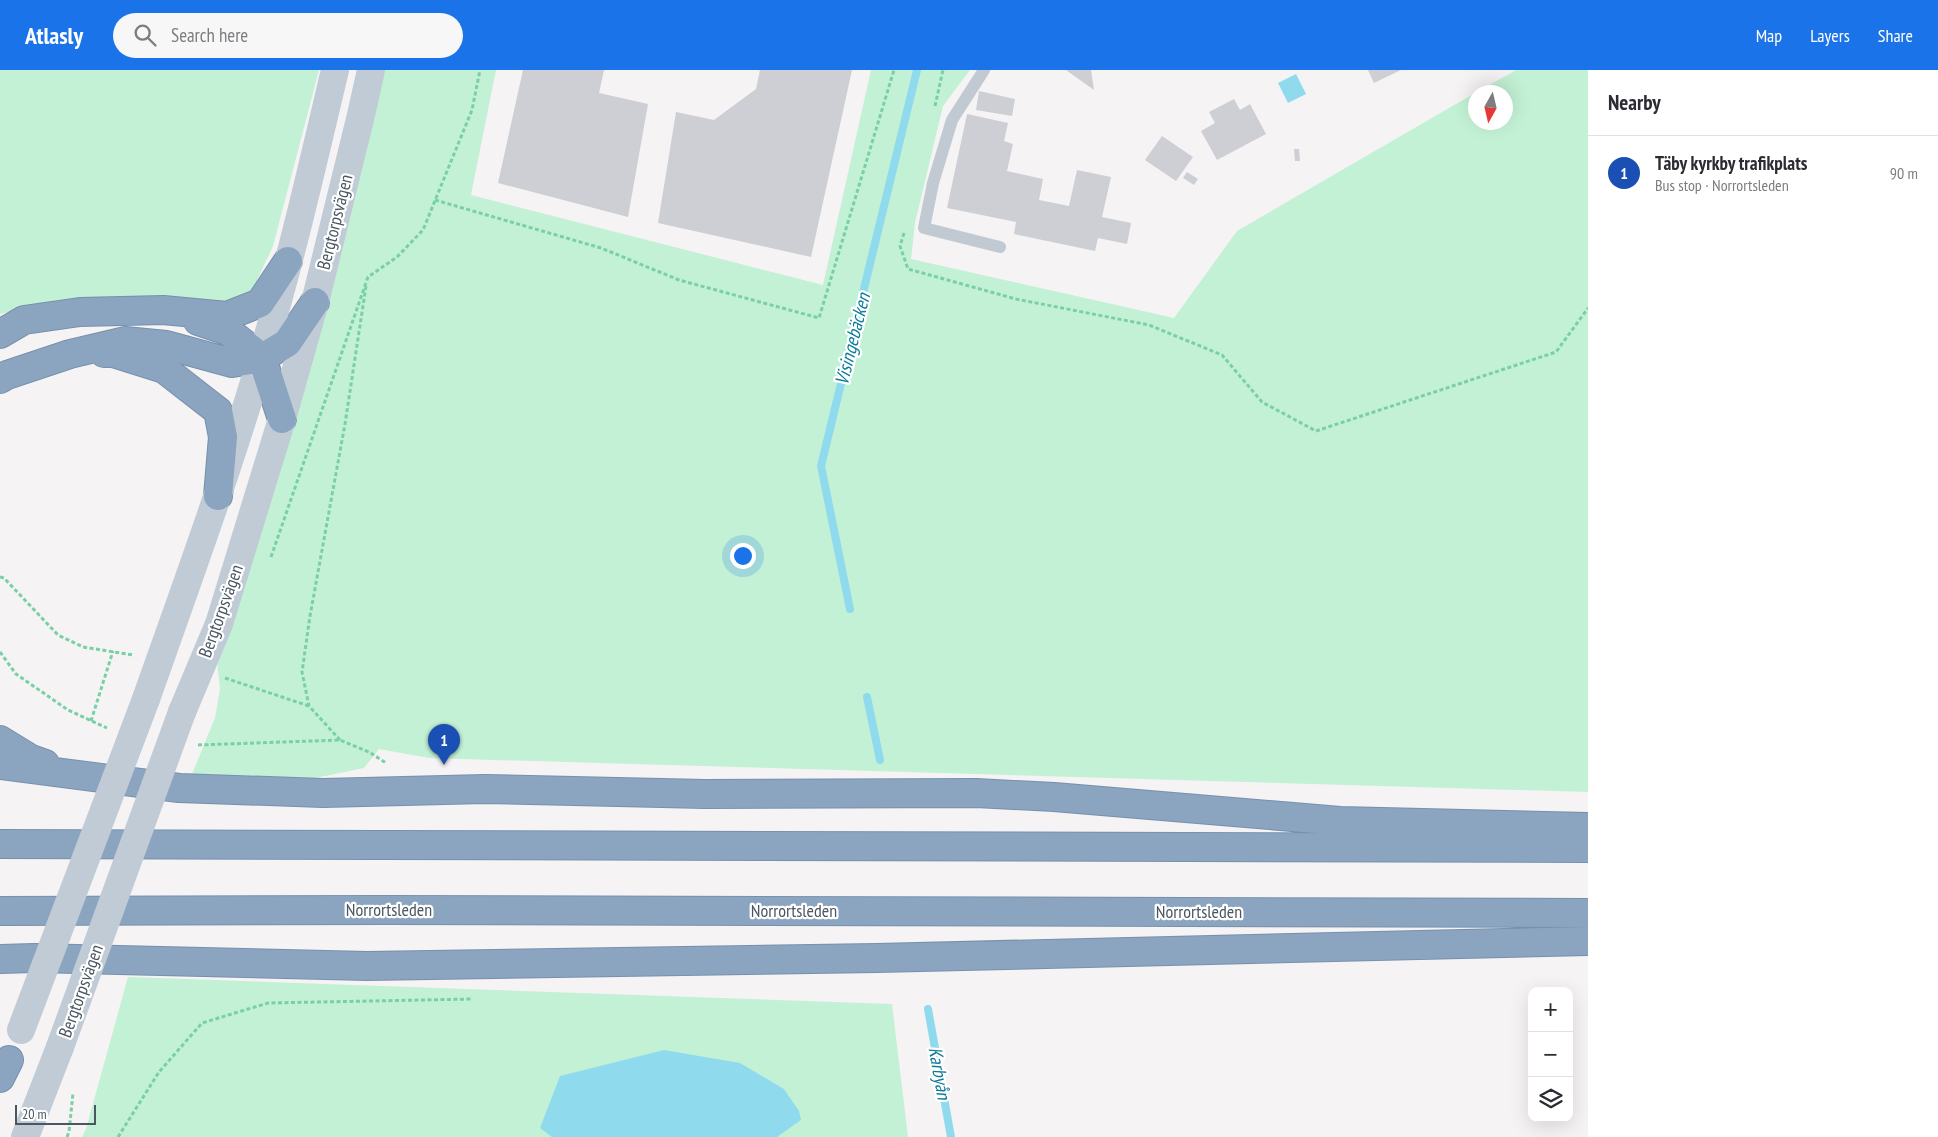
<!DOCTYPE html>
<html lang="en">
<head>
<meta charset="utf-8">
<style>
  body { margin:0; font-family:"PT Sans Narrow",sans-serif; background:#f7f7f7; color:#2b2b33 }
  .controls { position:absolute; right:15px; bottom:15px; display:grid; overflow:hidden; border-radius:10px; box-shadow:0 5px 20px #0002 }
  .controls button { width:45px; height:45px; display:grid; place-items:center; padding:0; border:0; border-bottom:1px solid #e1e1e2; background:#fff; color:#2b2b33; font:25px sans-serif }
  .compass { position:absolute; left:1468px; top:15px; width:45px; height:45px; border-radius:50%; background:#fff; box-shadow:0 5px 20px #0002; rotate:188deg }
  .scale { position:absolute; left:15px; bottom:12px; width:81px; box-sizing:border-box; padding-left:5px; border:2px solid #4a5661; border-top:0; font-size:14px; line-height:18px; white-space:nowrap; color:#4a5661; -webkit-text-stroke:4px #fff; paint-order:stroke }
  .you { position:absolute; left:742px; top:485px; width:18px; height:18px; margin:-12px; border:4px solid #fff; border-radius:50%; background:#1a73e8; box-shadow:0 0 0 8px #1a73e833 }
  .badge { display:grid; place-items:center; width:32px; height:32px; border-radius:50%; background:#1a73e8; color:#fff; font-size:16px; font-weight:700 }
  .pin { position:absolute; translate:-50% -41px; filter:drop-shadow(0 1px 2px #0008) }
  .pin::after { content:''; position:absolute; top:26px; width:18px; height:15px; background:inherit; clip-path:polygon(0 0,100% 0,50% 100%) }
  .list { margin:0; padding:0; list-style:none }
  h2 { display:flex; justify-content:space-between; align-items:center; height:65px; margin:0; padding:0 20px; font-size:21px }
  h2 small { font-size:16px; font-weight:400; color:#7c7c81 }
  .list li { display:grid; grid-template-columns:32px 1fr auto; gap:15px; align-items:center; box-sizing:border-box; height:75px; padding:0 20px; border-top:1px solid #e1e1e2 }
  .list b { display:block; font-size:19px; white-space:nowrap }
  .list p { margin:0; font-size:16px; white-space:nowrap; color:#7c7c81 }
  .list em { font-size:16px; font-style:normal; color:#7c7c81 }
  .icon { flex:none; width:28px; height:28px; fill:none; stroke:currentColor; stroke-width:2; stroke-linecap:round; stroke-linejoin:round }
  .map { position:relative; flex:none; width:1588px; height:1067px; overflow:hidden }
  header { display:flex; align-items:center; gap:30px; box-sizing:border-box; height:70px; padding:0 25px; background:#1a73e8; color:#fff }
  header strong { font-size:24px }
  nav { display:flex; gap:28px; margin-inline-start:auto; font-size:18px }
  .search { width:350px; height:45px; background:#f7f7f7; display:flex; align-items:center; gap:12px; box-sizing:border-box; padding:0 18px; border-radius:28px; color:#7c7c81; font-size:19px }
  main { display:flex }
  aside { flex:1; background:#fff }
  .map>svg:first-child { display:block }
  .green { fill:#c3f1d5 }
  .water { fill:#90daee }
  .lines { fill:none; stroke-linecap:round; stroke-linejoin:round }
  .stream { stroke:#90daee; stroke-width:8 }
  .building { fill:#cdcfd5 }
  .highway-casing { stroke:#7690ad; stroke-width:30 }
  .path { stroke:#7ad0a6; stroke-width:3; stroke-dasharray:4 2.5; stroke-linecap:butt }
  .lane { stroke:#c1cad2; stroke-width:12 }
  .secondary { stroke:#c1cbd6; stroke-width:28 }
  .highway { stroke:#8ba5c1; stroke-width:28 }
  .secondary-bridge { stroke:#c1cbd6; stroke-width:28 }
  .labels { text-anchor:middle; stroke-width:4.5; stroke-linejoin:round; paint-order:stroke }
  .street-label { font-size:18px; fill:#4a5661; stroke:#fff }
  .water-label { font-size:19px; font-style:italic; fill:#0c7c9b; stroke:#fff }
</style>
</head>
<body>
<header>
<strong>Atlasly</strong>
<div class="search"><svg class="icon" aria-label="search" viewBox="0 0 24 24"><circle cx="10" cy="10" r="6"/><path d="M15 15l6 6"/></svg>Search here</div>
<nav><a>Map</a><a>Layers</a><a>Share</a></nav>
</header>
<main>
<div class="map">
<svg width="1588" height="1067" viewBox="0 0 1588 1067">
  <rect width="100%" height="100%" fill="#f5f3f3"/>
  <path class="green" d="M0 0H319L273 176 253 219 231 232 194 237 37 235 0 244Z
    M384 0H496L471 125 823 215 871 0H970L943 36 915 153 911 189 1174 248 1237 161 1475 23 1476 52H1506V22H1477L1516 0H1588V722L429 688 379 679 364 698 301 711 190 709 215 648 220 619 217 592 338 188Z
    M128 907 892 934 908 1067H82L86 1059Z"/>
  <path class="water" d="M1296 4 1306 24 1288 33 1278 13Z
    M664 980 740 993 784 1019 799 1041 801 1050 777 1067H552L540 1058 560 1006Z"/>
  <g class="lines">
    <path class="stream" d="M850 539 821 396 917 0
      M867 627 880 690
      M928 939 951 1067"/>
  </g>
  <path class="building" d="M523 0H604L599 23 648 34 628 147 498 113Z
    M760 0H852L811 187 658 153 676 42 714 50 756 19Z
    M1066 0H1091L1094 20Z
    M1368 0H1401L1374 13Z
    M979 21 1015 29 1012 46 976 40Z
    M1234 29 1240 40 1250 34 1266 64 1217 90 1201 61 1215 53 1209 42Z
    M967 44 1008 53 1004 71 1013 74 1007 101 1043 109 1039 130 1069 136 1077 100 1111 107 1102 147 1131 153 1127 174 1098 168 1095 181 1014 164 1016 152 947 138Z
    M1162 66 1193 87 1176 111 1145 90Z
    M1294 79H1299L1300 91H1295Z
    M1187 102 1198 109 1194 115 1183 108Z"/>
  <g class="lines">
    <g class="highway-casing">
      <path id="highway" d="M198 251 228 261 262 288 282 349
        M0 264 24 250 80 242 163 240 227 246 260 233 288 191
        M104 283H113L164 299 218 341 223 367 218 426
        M0 309 7 305 70 284 125 271 166 275 232 293 262 288 287 273 315 232
        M0 670 31 689 45 694
        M0 695 179 718 323 723 485 719 705 724 976 723 1054 727 1340 751 1588 757
        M0 774 1588 778
        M0 841 385 840 1588 843
        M0 889 34 888 367 896 877 888 1588 871
        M0 1008 9 990"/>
    </g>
    <path class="path" d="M935 36 943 0
      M435 130 601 178 679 210 819 248 894 0
      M904 163 900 176 908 199 1016 229 1149 255 1222 285 1262 332 1316 361 1556 282 1588 238
      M271 487 368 207 397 187 423 160 472 40 480 0
      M0 507 4 508 58 565 83 577 133 585
      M0 582 16 604 68 640 107 658
      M225 608 309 636
      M91 651 113 581
      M340 670 309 636 302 602 310 546 345 354 366 216
      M198 675 340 670 369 682 386 693
      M67 1067 69 1062 73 1023
      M118 1067 159 1002 202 953 268 933 472 929"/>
    <path class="lane" d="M984 0 952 50 933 113 924 158 1000 177"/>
    <path class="secondary" d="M146 629C186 516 227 404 261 289 290 194 312 97 335 0
      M182 642 219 554 282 349 315 232 361 45 371 0
      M25 1067 60 977"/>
    <use href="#highway" class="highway"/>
    <path class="secondary-bridge" d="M21 960 146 629
      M60 977 182 642"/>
  </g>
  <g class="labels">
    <g class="street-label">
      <text transform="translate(335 152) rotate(-76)" y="6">Bergtorpsvägen</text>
      <text transform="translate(221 541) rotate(-70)" y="6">Bergtorpsvägen</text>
      <text x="389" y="846">Norrortsleden</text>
      <text x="794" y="847">Norrortsleden</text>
      <text x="1199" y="848">Norrortsleden</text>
      <text transform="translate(81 921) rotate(-70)" y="6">Bergtorpsvägen</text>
    </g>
    <g class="water-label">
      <text transform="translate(852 269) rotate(-76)" y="7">Visingebäcken</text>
      <text transform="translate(940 1003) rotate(80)" y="7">Karbyån</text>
    </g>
  </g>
</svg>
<div class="controls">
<button>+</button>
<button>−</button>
<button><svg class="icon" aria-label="layers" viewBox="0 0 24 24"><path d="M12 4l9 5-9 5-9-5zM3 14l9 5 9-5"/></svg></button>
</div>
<svg class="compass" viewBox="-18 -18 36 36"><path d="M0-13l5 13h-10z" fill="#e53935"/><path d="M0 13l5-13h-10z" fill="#7c7c81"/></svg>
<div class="scale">20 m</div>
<div class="you"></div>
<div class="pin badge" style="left:444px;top:695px;background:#1a4fb4">1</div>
</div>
<aside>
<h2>Nearby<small></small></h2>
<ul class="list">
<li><span class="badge" style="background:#1a4fb4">1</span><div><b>Täby kyrkby trafikplats</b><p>Bus stop · Norrortsleden</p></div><em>90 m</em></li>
</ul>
</aside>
</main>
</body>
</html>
